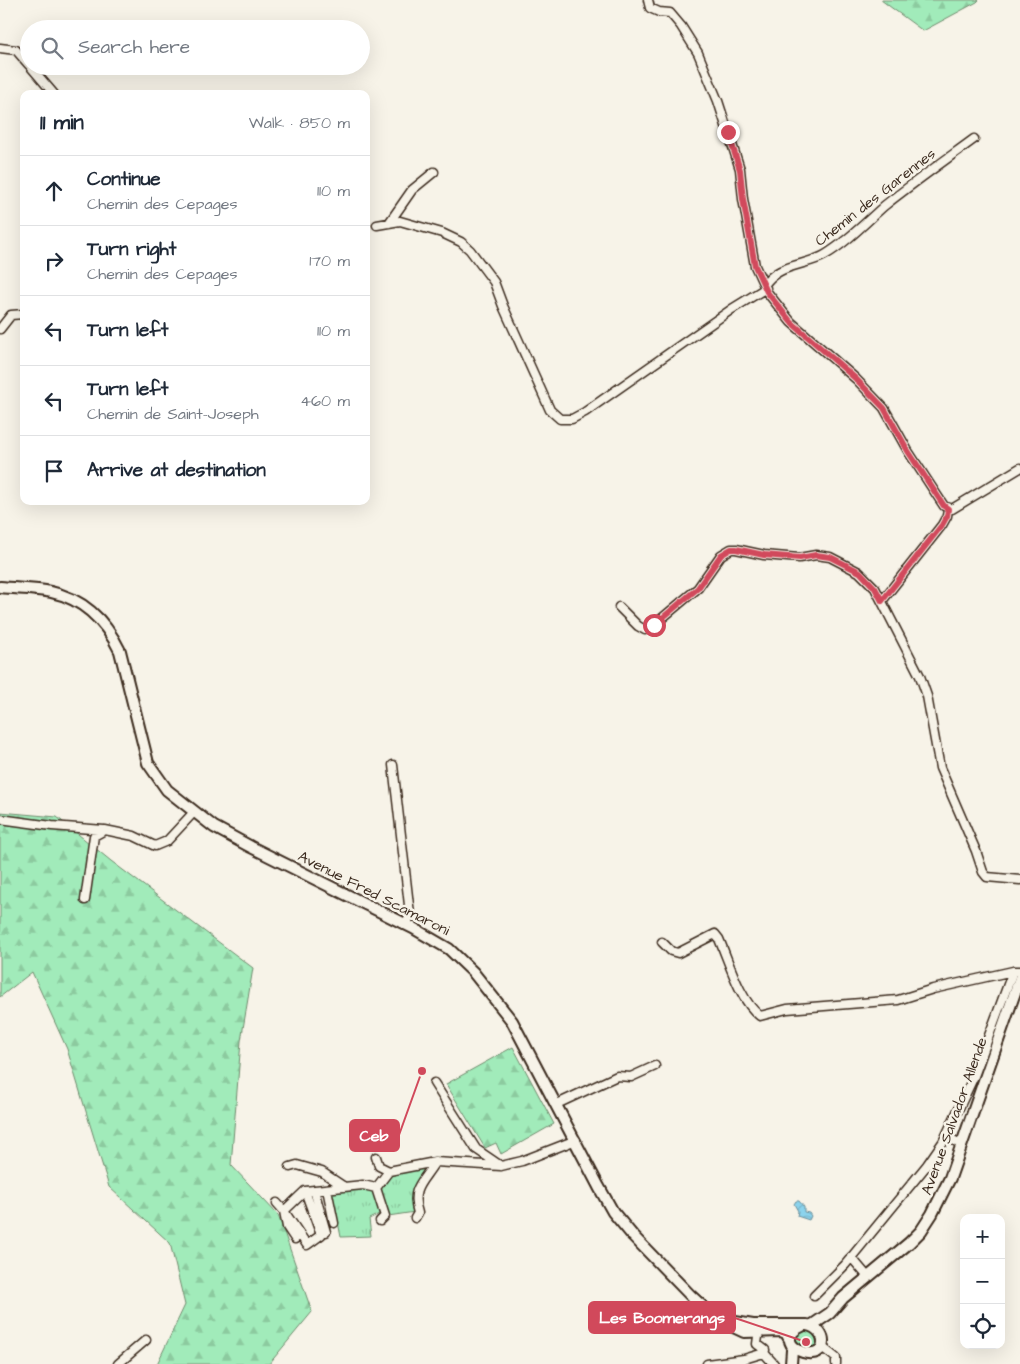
<!DOCTYPE html>
<html lang="en">
<head>
<meta charset="utf-8">
<style>
  body { margin:0; font-family:"Architects Daughter",sans-serif; background:#f6f6f7; color:#1f2937 }
  .controls { position:absolute; right:15px; bottom:15px; display:grid; overflow:hidden; border-radius:10px; box-shadow:0 5px 20px #0002 }
  .controls button { width:45px; height:45px; display:grid; place-items:center; padding:0; border:0; border-bottom:1px solid #e0e1e3; background:#fff; color:#1f2937; font:25px sans-serif }
  .stop { position:absolute; width:15px; height:15px; margin:-11px; border:4px solid #d1495b; border-radius:50%; background:#fff }
  .stop.end { background:#d1495b; border-color:#fff; box-shadow:0 1px 5px #0008 }
  .list { margin:0; padding:0; list-style:none }
  h2 { display:flex; justify-content:space-between; align-items:center; height:65px; margin:0; padding:0 20px; font-size:21px }
  h2 small { font-size:16px; font-weight:400; color:#747a83 }
  .list li { display:grid; grid-template-columns:32px 1fr auto; gap:15px; align-items:center; box-sizing:border-box; height:70px; padding:0 20px; border-top:1px solid #e0e1e3 }
  .list b { display:block; font-size:19px; white-space:nowrap }
  .list p { margin:0; font-size:16px; white-space:nowrap; color:#747a83 }
  .list em { font-size:16px; font-style:normal; color:#747a83 }
  .icon { flex:none; width:28px; height:28px; fill:none; stroke:currentColor; stroke-width:2; stroke-linecap:round; stroke-linejoin:round }
  .map { position:relative; flex:none; width:1020px; height:1364px; overflow:hidden }
  .search { position:absolute; background:#fff; box-shadow:0 5px 20px #0002; left:20px; top:20px; width:350px; height:55px; display:flex; align-items:center; gap:12px; box-sizing:border-box; padding:0 18px; border-radius:28px; color:#747a83; font-size:19px }
  .panel { position:absolute; background:#fff; box-shadow:0 5px 20px #0002; left:20px; top:90px; width:350px; height:415px; border-radius:10px }
  .map>svg:first-child { display:block }
  .grass { fill:url(#grass-tufts); stroke:#6e8a6c }
  .forest { fill:url(#forest-firs); stroke:#6e8a6c }
  .water { fill:url(#water-waves); stroke:#6b8f9a }
  .lines { fill:none; stroke-linecap:round; stroke-linejoin:round }
  .street-casing { stroke:#3b2a1e; stroke-width:11 }
  .secondary-casing { stroke:#3b2a1e; stroke-width:14 }
  .street { stroke:#f7f3e8; stroke-width:8 }
  .secondary { stroke:#f7f3e8; stroke-width:10 }
  .route { stroke:#d1495b; stroke-width:6 }
  .labels { text-anchor:middle; stroke-width:5; stroke-linejoin:round; paint-order:stroke }
  .street-label { font-size:15px; fill:#3b2a1e; stroke:#f7f3e8 }
  .leader { fill:none; stroke:#d1495b; stroke-width:2 }
  .callout-dot { fill:#d1495b; stroke:#f7f3e8; stroke-width:2 }
  .callout { fill:#d1495b; stroke:#d1495b; stroke-width:2 }
  .callout-label { font-size:16px; text-anchor:middle; font-weight:bold; fill:#fff }
</style>
</head>
<body>
<div class="map">
<svg width="1020" height="1364" viewBox="0 0 1020 1364">
  <defs>
    <pattern id="grass-tufts" width="24" height="20" patternUnits="userSpaceOnUse" patternTransform="scale(1.25)"><rect width="24" height="20" fill="#a1ebba"/><path d="M3 7l-1-3M5 7V3M7 7l1-3M15 17l-1-3M17 17v-4M19 17l1-3" fill="none" stroke="#8cca9f"/></pattern>
    <pattern id="forest-firs" width="22" height="20" patternUnits="userSpaceOnUse" patternTransform="scale(1.25)"><rect width="22" height="20" fill="#a1ebba"/><path d="M5 1l3.5 6h-7zM16 11l3.5 6h-7z" fill="#8cca9f"/></pattern>
    <pattern id="water-waves" width="16" height="10" patternUnits="userSpaceOnUse" patternTransform="scale(1.25)"><rect width="16" height="10" fill="#8bd3ed"/><path d="M0 5q4-4 8 0t8 0" fill="none" stroke="#79b5cb"/></pattern>
  </defs>
  <rect width="100%" height="100%" fill="#f7f3e8"/>
  <filter id="ink" filterUnits="userSpaceOnUse"><feTurbulence type="fractalNoise" baseFrequency=".02" numOctaves="2"/><feDisplacementMap in="SourceGraphic" scale="10" xChannelSelector="R" yChannelSelector="G"/><feConvolveMatrix kernelMatrix="1 2 1 2 8 2 1 2 1" color-interpolation-filters="sRGB"/></filter>
  <g filter="url(#ink)">
    <path class="grass" d="M430 1165 424 1175 416 1182 412 1201 415 1212 388 1216 380 1189 391 1173Z
      M363 1188 374 1191 381 1213 369 1219 371 1236 341 1237 332 1192Z
      M806 1330C814 1331 817 1335 819 1343L808 1354 795 1341 798 1334Z"/>
    <path class="forest" d="M881 0H979L977 2 923 31Z
      M0 812 57 817 111 861 253 968 241 1041 231 1165 278 1215 312 1312 269 1364H157L185 1305 170 1243 109 1187 67 1049 32 972 0 997Z
      M513 1047 554 1124 501 1154 496 1143 485 1148 446 1084Z"/>
    <path class="water" d="M796 1201H799L804 1207V1212L809 1213 811 1216 809 1220 797 1216 798 1211 794 1204Z"/>
    <g class="lines">
      <g class="street-casing">
        <path id="street" d="M648 0 650 8 659 12 670 13 681 26 698 53 718 101 740 169 743 199 755 266 767 292 791 322 856 379 884 408 908 451 944 506 952 509 1020 468
          M0 48 16 50 29 65
          M30 66 54 94
          M389 223 412 190 434 172
          M377 225 400 221 442 233 461 242 470 250 494 282 503 306 550 410 560 419H572L585 412 732 309 766 288
          M764 286C776 264 806 266 825 255 847 242 865 223 884 206 913 183 944 161 974 139
          M0 329 11 315 24 314
          M882 601 942 525 947 516 948 509
          M619 607 638 626 645 630 654 625 698 588 721 555 731 549H736L764 555 799 558 816 555 830 557 859 572 875 588 920 676 927 696 940 768 976 851 983 872 987 877 1020 880
          M393 765 410 914 407 925
          M0 819 52 826 104 830
          M85 900 94 836 105 830 134 836 155 846 167 841 194 812
          M662 942 671 951 678 953 715 934 719 939C729 962 740 1001 760 1016L787 1009 898 1000 933 989 1013 971H1020
          M434 1083 476 1149 501 1166
          M557 1104 617 1076 631 1077 655 1066
          M946 1136 962 1145
          M376 1157 379 1166 389 1171
          M290 1167 297 1165 322 1172 343 1186
          M376 1188 385 1216 380 1221
          M327 1189 334 1223
          M314 1190 326 1232
          M277 1203 284 1211 305 1191 363 1185 376 1188 389 1171 435 1162 501 1166 522 1161 576 1140
          M415 1218 418 1213C410 1188 423 1182 435 1162
          M300 1235 295 1239 287 1227 284 1211 307 1245 321 1235 305 1191
          M851 1257 868 1277
          M814 1296 845 1265 927 1165 943 1142 974 1076 1013 971
          M822 1347 836 1358V1364
          M764 1353 774 1364
          M118 1364 146 1340
          M707 1364 744 1359 764 1353 765 1350 757 1344 759 1329"/>
      </g>
      <g class="secondary-casing">
        <path id="secondary" d="M0 587C17 589 34 588 51 592 84 599 106 622 120 651L148 763 167 790 214 827 251 847 413 928 449 949 473 972 512 1021 599 1187 613 1212 633 1236 691 1296 711 1314 729 1325 744 1332 781 1331 786 1333 790 1340
          M729 1321 753 1325H807C817 1327 826 1336 822 1347 813 1364 769 1342 802 1326
          M811 1326 830 1313 843 1298 909 1243 921 1231 932 1214 950 1178 1020 978
          M791 1364 792 1350"/>
      </g>
      <use href="#street" class="street"/>
      <use href="#secondary" class="secondary"/>
    </g>
  </g>
  <g class="lines" filter="url(#ink)">
    <path class="route" d="M654 625 698 588 721 555 731 549H736L764 555 800 558 816 555 830 557 860 572 875 588 882 601 942 525 947 516 948 509 944 506 908 451 884 408 856 379 791 322 767 292 755 266 743 199 740 170 728 132"/>
  </g>
  <g class="labels">
    <g class="street-label">
      <text transform="translate(875 197) rotate(-38)" y="5">Chemin des Garennes</text>
      <text transform="translate(374 893) rotate(27)" y="5">Avenue Fred Scamaroni</text>
      <text transform="translate(954 1116) rotate(-70)" y="5">Avenue Salvador Allende</text>
    </g>
  </g>
  <path class="leader" d="M422 1071L399 1135M806 1342L735 1318"/>
  <g class="callout-dot">
    <circle cx="422" cy="1071" r="5"/>
    <circle cx="806" cy="1342" r="5"/>
  </g>
  <g class="callout">
    <rect x="350" y="1120" width="49" height="31" rx="5"/>
    <rect x="589" y="1302" width="146" height="31" rx="5"/>
  </g>
  <g class="callout-label">
    <text x="374" y="1141">Ceb</text>
    <text x="662" y="1323">Les Boomerangs</text>
  </g>
</svg>
<div class="controls">
<button>+</button>
<button>−</button>
<button><svg class="icon" aria-label="locate" viewBox="0 0 24 24"><circle cx="12" cy="12" r="6"/><path d="M12 2v4M12 18v4M2 12h4M18 12h4"/></svg></button>
</div>
<div class="stop" style="left:654px;top:625px"></div>
<div class="stop end" style="left:728px;top:132px"></div>
<div class="search"><svg class="icon" aria-label="search" viewBox="0 0 24 24"><circle cx="10" cy="10" r="6"/><path d="M15 15l6 6"/></svg>Search here</div>
<section class="panel">
<h2>11 min<small>Walk · 850 m</small></h2>
<ul class="list">
<li><svg class="icon" aria-label="ahead" viewBox="0 0 24 24"><path d="M12 20V5M6 11l6-6 6 6"/></svg><div><b>Continue</b><p>Chemin des Cepages</p></div><em>110 m</em></li>
<li><svg class="icon" aria-label="right" viewBox="0 0 24 24"><path d="M7 20v-9h11M14 6l5 5-5 5"/></svg><div><b>Turn right</b><p>Chemin des Cepages</p></div><em>170 m</em></li>
<li><svg class="icon" aria-label="left" viewBox="0 0 24 24"><path d="M17 20v-9H6M10 6l-5 5 5 5"/></svg><div><b>Turn left</b></div><em>110 m</em></li>
<li><svg class="icon" aria-label="left" viewBox="0 0 24 24"><path d="M17 20v-9H6M10 6l-5 5 5 5"/></svg><div><b>Turn left</b><p>Chemin de Saint-Joseph</p></div><em>460 m</em></li>
<li><svg class="icon" aria-label="arrive" viewBox="0 0 24 24"><path d="M6 21V4h12l-3 4 3 4H6"/></svg><div><b>Arrive at destination</b></div></li>
</ul>
</section>
</div>
</body>
</html>
